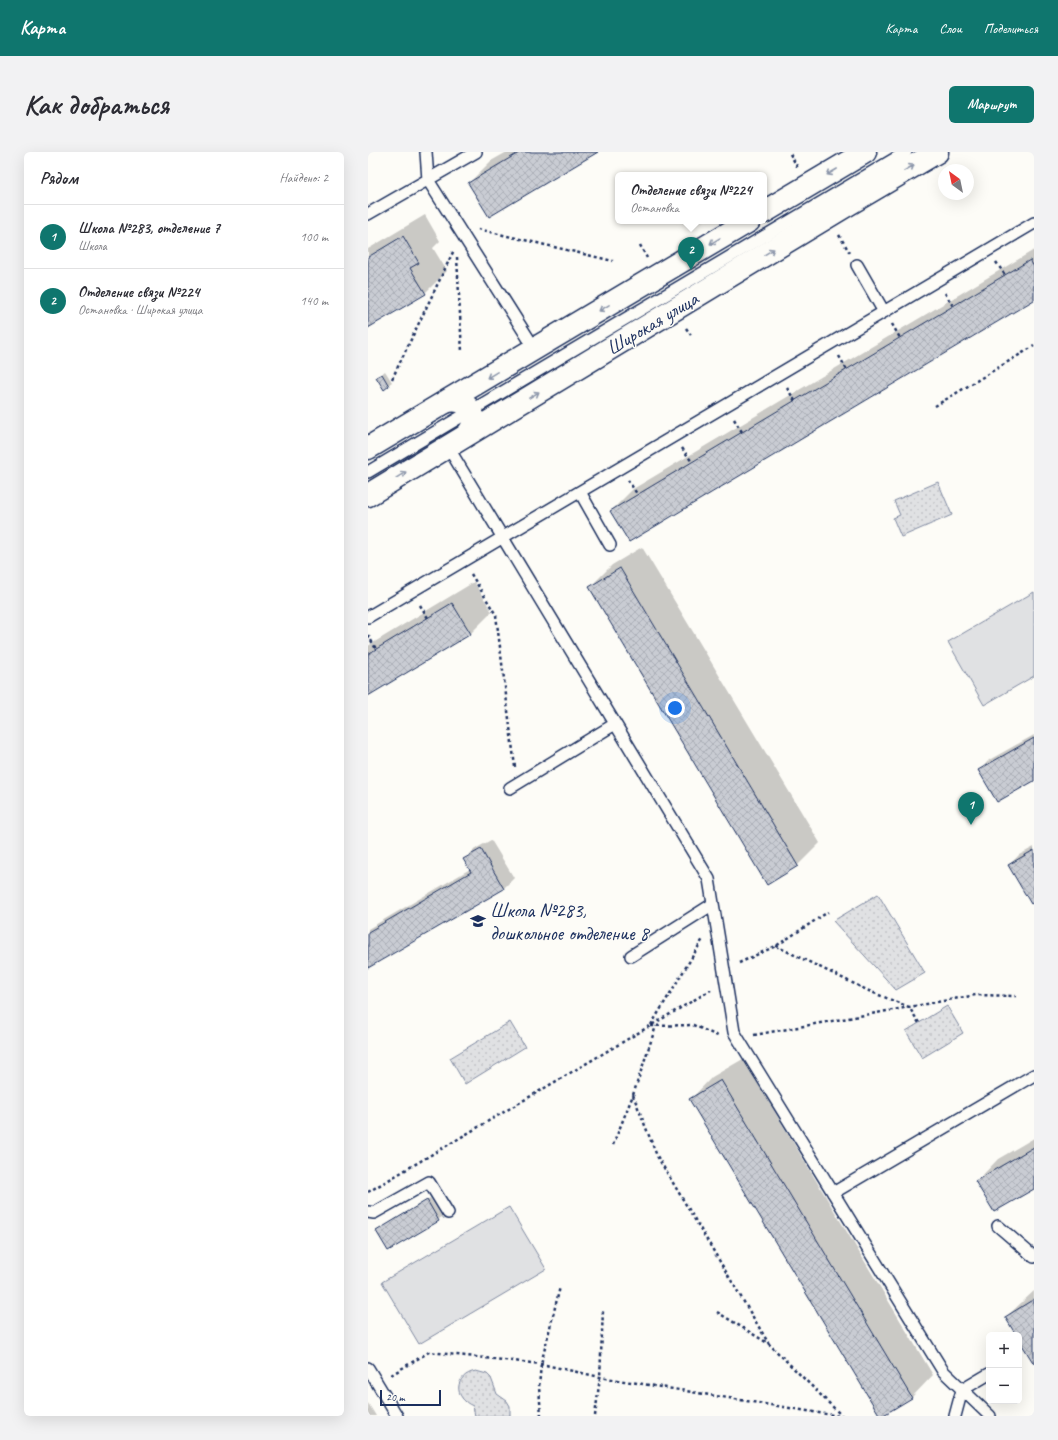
<!DOCTYPE html>
<html lang="ru">
<head>
<meta charset="utf-8">
<style>
  body { margin:0; font-family:Caveat,sans-serif; background:#f2f2f3; color:#2b2b33 }
  .controls { position:absolute; right:12px; bottom:12px; display:grid; overflow:hidden; border-radius:6px; box-shadow:0 4px 16px #0002 }
  .controls button { width:36px; height:36px; display:grid; place-items:center; padding:0; border:0; border-bottom:1px solid #e1e1e2; background:#fff; color:#2b2b33; font:20px sans-serif }
  .compass { position:absolute; left:570px; top:12px; width:36px; height:36px; border-radius:50%; background:#fff; box-shadow:0 4px 16px #0002; rotate:327deg }
  .scale { position:absolute; left:12px; bottom:10px; width:61px; box-sizing:border-box; padding-left:4px; border:2px solid #1b2f5e; border-top:0; font-size:11px; line-height:14px; white-space:nowrap; color:#1b2f5e; -webkit-text-stroke:3px #fdfcf7; paint-order:stroke }
  .you { position:absolute; left:307px; top:556px; width:14px; height:14px; margin:-10px; border:3px solid #fff; border-radius:50%; background:#1a73e8; box-shadow:0 0 0 6px #1a73e833 }
  .badge { display:grid; place-items:center; width:26px; height:26px; border-radius:50%; background:#0f766e; color:#fff; font-size:13px; font-weight:700 }
  .pin { position:absolute; translate:-50% -33px; filter:drop-shadow(0 1px 2px #0008) }
  .pin::after { content:''; position:absolute; top:21px; width:14px; height:12px; background:inherit; clip-path:polygon(0 0,100% 0,50% 100%) }
  .popup { position:absolute; left:247px; top:20px; width:152px; height:52px; box-sizing:border-box; display:grid; place-content:center; border-radius:6px; background:#fff; filter:drop-shadow(0 1px 3px #0005); font-size:13px; white-space:nowrap; color:#7c7c81 }
  .popup b { font-size:15px; color:#2b2b33 }
  .popup::after { content:''; position:absolute; left:50%; top:100%; margin-left:-8px; border:8px solid transparent; border-top-color:#fff }
  .list { margin:0; padding:0; list-style:none }
  h2 { display:flex; justify-content:space-between; align-items:center; height:52px; margin:0; padding:0 16px; font-size:17px }
  h2 small { font-size:13px; font-weight:400; color:#7c7c81 }
  .list li { display:grid; grid-template-columns:26px 1fr auto; gap:12px; align-items:center; box-sizing:border-box; height:64px; padding:0 16px; border-top:1px solid #e1e1e2 }
  .list b { display:block; font-size:15px; white-space:nowrap }
  .list p { margin:0; font-size:13px; white-space:nowrap; color:#7c7c81 }
  .list em { font-size:13px; font-style:normal; color:#7c7c81 }
  .map { position:relative; flex:none; width:666px; height:1264px; overflow:hidden; border-radius:6px }
  header { display:flex; align-items:center; gap:24px; box-sizing:border-box; height:56px; padding:0 20px; background:#0f766e; color:#fff }
  header strong { font-size:19px }
  nav { display:flex; gap:22px; margin-inline-start:auto; font-size:14px }
  .intro { display:flex; align-items:center; justify-content:space-between; box-sizing:border-box; height:96px; padding:0 24px }
  h1 { margin:0; font-size:28px }
  .button { padding:10px 18px; border-radius:6px; background:#0f766e; color:#fff; font-size:14px; font-weight:700 }
  main { display:flex; gap:24px; padding:0 24px }
  aside { flex:1; background:#fff; border-radius:6px; box-shadow:0 4px 16px #0002 }
  .map>svg:first-child { display:block }
  .green { fill:url(#green-dots); stroke:#7e88a0 }
  .pitch { fill:#e0e1e3; stroke:#7e88a0 }
  .shadow { fill:#0003 }
  .building { fill:url(#building-cross-hatch); stroke:#1b2f5e }
  .lines { fill:none; stroke-linecap:round; stroke-linejoin:round }
  .service-casing { stroke:#1b2f5e; stroke-width:14 }
  .minor-casing { stroke:#1b2f5e; stroke-width:24 }
  .secondary-casing { stroke:#1b2f5e; stroke-width:25 }
  .path { stroke:#1b2f5e; stroke-width:2.5; stroke-dasharray:3 3; stroke-linecap:butt }
  .service { stroke:#fdfcf7; stroke-width:11 }
  .minor { stroke:#fdfcf7; stroke-width:21 }
  .secondary { stroke:#fdfcf7; stroke-width:22 }
  .oneway { stroke:#8c96aa }
  .labels { text-anchor:middle; stroke-width:3; stroke-linejoin:round; paint-order:stroke }
  .street-label { font-size:20px; fill:#1b2f5e; stroke:#fdfcf7 }
  .poi-label { font-size:20px; fill:#1b2f5e; stroke:#fdfcf7; text-anchor:start }
</style>
</head>
<body>
<header>
<strong>Карта</strong>
<nav><a>Карта</a><a>Слои</a><a>Поделиться</a></nav>
</header>
<div class="intro"><h1>Как добраться</h1><a class="button">Маршрут</a></div>
<main>
<aside>
<h2>Рядом<small>Найдено: 2</small></h2>
<ul class="list">
<li><span class="badge">1</span><div><b>Школа №283, отделение 7</b><p>Школа</p></div><em>100 m</em></li>
<li><span class="badge">2</span><div><b>Отделение связи №224</b><p>Остановка · Широкая улица</p></div><em>140 m</em></li>
</ul>
</aside>
<div class="map">
<svg width="666" height="1264" viewBox="0 0 666 1264">
  <defs>
    <pattern id="green-dots" width="8" height="8" patternUnits="userSpaceOnUse"><rect width="8" height="8" fill="#e0e1e3"/><path d="M2 2h.1M6 6h.1" fill="none" stroke="#c0c1c5" stroke-width="1.8" stroke-linecap="round"/></pattern>
    <pattern id="building-cross-hatch" width="8" height="8" patternUnits="userSpaceOnUse"><rect width="8" height="8" fill="#c9ccd3"/><path d="M0 0l8 8M0 8l8-8" fill="none" stroke="#acb0b8"/></pattern>
  </defs>
  <rect width="100%" height="100%" fill="#fdfcf7"/>
  <filter id="ink" filterUnits="userSpaceOnUse"><feTurbulence type="fractalNoise" baseFrequency=".025" numOctaves="2"/><feDisplacementMap in="SourceGraphic" scale="8" xChannelSelector="R" yChannelSelector="G"/><feConvolveMatrix kernelMatrix="1 2 1 2 8 2 1 2 1" color-interpolation-filters="sRGB"/></filter>
  <g filter="url(#ink)">
    <path class="green" d="M570 330 584 363 533 385 525 366 532 363 526 349Z
      M510 742 557 821 528 838 465 769Z
      M579 854 595 881 554 906 538 879Z
      M142 870 157 895 97 932 82 906Z
      M108 1219 119 1222 123 1226 129 1242 139 1249 142 1254V1264H107L105 1254C85 1246 86 1223 108 1219Z"/>
    <path class="pitch" d="M666 440V524L616 553 580 490Z
      M141 1055 178 1117 51 1192 14 1130Z"/>
    <path class="shadow" d="M139 0H228L101 31 123 9Z
      M57 63 72 89 65 96 79 119 57 141 0 175V97Z
      M666 98V147L243 359 265 337Z
      M17 219 24 230 16 236 9 226Z
      M274 395 452 691 430 713 399 731 222 435 244 413Z
      M106 430 124 460 102 482 0 543V494Z
      M666 583V628L611 619 621 608Z
      M123 688 146 726 136 736 0 815V777L102 717 97 707 107 697Z
      M666 695V749L641 713 651 703Z
      M375 907 565 1223 544 1245 513 1263 323 947 344 925Z
      M666 986V1036L609 1029 630 1007Z
      M62 1046 74 1065 21 1098 9 1079Z
      M666 1139V1210L651 1186V1183H649L638 1165Z
      M0 1251 8 1264H0Z"/>
    <path class="building" d="M152 0H230L121 65 100 31Z
      M35 84 51 111 42 116 58 142 0 176V105Z
      M662 108 666 115V148L261 390 242 359Z
      M14 222 21 234 16 238 8 225Z
      M252 416 430 714 399 733 221 435Z
      M84 451 103 482 0 544V502Z
      M666 586V629L629 650 610 618Z
      M113 697 136 737 0 816V780L103 720 95 707Z
      M666 698V750L663 752 640 713Z
      M353 928 544 1246 514 1264H512L321 947Z
      M666 995V1037L626 1060 607 1029Z
      M59 1048 71 1069 20 1099 8 1079Z
      M666 1147V1212L651 1188V1183H648L637 1165Z"/>
    <g class="lines">
      <g class="service-casing">
        <path id="service" d="M58 0 60 28 167 197
          M0 62 108 0
          M489 113 516 160
          M80 295 341 727 366 880 575 1219 622 1264
          M0 320 538 0
          M212 340 242 393
          M0 465 666 71
          M142 636 247 572
          M263 804 345 752
          M465 1041 666 923
          M0 1060 6 1061 61 1030 80 1061
          M630 1074 666 1105
          M0 1216 29 1264
          M587 1264 594 1238 621 1222"/>
      </g>
      <g class="minor-casing">
        <path id="minor" d="M76 251C100 242 116 267 96 285"/>
      </g>
      <g class="secondary-casing">
        <path id="secondary" d="M396 60 497 0
          M0 296 381 69
          M0 343 474 56 569 0"/>
      </g>
      <path class="path" d="M422 2 430 16
        M110 77 245 109
        M471 83 482 101
        M272 93 279 106
        M89 105 94 200
        M628 110 637 123
        M577 141 585 154
        M524 172 532 186
        M318 176 323 183
        M471 204 479 218
        M24 227 86 98
        M419 236 427 249
        M567 254 666 194
        M366 267 374 280
        M314 296 324 310
        M260 328 269 342
        M103 422 128 463 147 615
        M52 453 60 466
        M0 483 8 497
        M408 794 501 839 541 855 551 871
        M371 811 408 794 460 760
        M283 873 335 787
        M283 874 325 873 352 885
        M386 883 608 843 648 844
        M265 943 289 1004 401 1192
        M245 993 265 943 288 874
        M0 1040 343 838
        M349 1160 401 1192 474 1264
        M23 1223 61 1200 173 1212 232 1225 470 1264
        M173 1264 171 1235 173 1212 192 1135
        M227 1264 232 1225 235 1158"/>
      <use href="#service" class="service"/>
      <use href="#minor" class="minor"/>
      <use href="#secondary" class="secondary"/>
    </g>
    <defs><path id="oneway-shaft" d="M-6 0H5M1.5-3L5.5 0L1.5 3" fill="none" stroke-width="1.6" stroke-linecap="round" stroke-linejoin="round"/></defs>
    <g class="oneway">
      <use href="#oneway-shaft" transform="translate(541 16) rotate(-30)"/>
      <use href="#oneway-shaft" transform="translate(464 20) rotate(150)"/>
      <use href="#oneway-shaft" transform="translate(347 89) rotate(149)"/>
      <use href="#oneway-shaft" transform="translate(401 100) rotate(-31)"/>
      <use href="#oneway-shaft" transform="translate(236 156) rotate(149)"/>
      <use href="#oneway-shaft" transform="translate(124 223) rotate(149)"/>
      <use href="#oneway-shaft" transform="translate(166 243) rotate(-31)"/>
      <use href="#oneway-shaft" transform="translate(33 323) rotate(-31)"/>
    </g>
  </g>
  <defs>
    <g id="school-bare" transform="scale(1.2)"><path d="M0-5L7-2L0 1L-7-2ZM-4 1L0 2.5L4 1V4Q0 6-4 4Z" fill="#1b2f5e" stroke="#fdfcf7" stroke-width="2.5" paint-order="stroke"/></g>
  </defs>
  <g fill-rule="evenodd">
    <use href="#school-bare" x="110" y="769"/>
  </g>
  <g class="labels">
    <g class="street-label">
      <text transform="translate(284 171) rotate(-31)" y="7">Широкая улица</text>
    </g>
    <g class="poi-label">
      <text x="122" y="765">Школа №283,<tspan x="122" dy="23">дошкольное отделение 8</tspan></text>
    </g>
  </g>
</svg>
<div class="controls">
<button>+</button>
<button>−</button>
</div>
<svg class="compass" viewBox="-18 -18 36 36"><path d="M0-13l5 13h-10z" fill="#e53935"/><path d="M0 13l5-13h-10z" fill="#7c7c81"/></svg>
<div class="scale">20 m</div>
<div class="you"></div>
<div class="pin badge" style="left:603px;top:673px">1</div>
<div class="pin badge" style="left:323px;top:118px">2</div>
<div class="popup"><b>Отделение связи №224</b>Остановка</div>
</div>
</main>
</body>
</html>
